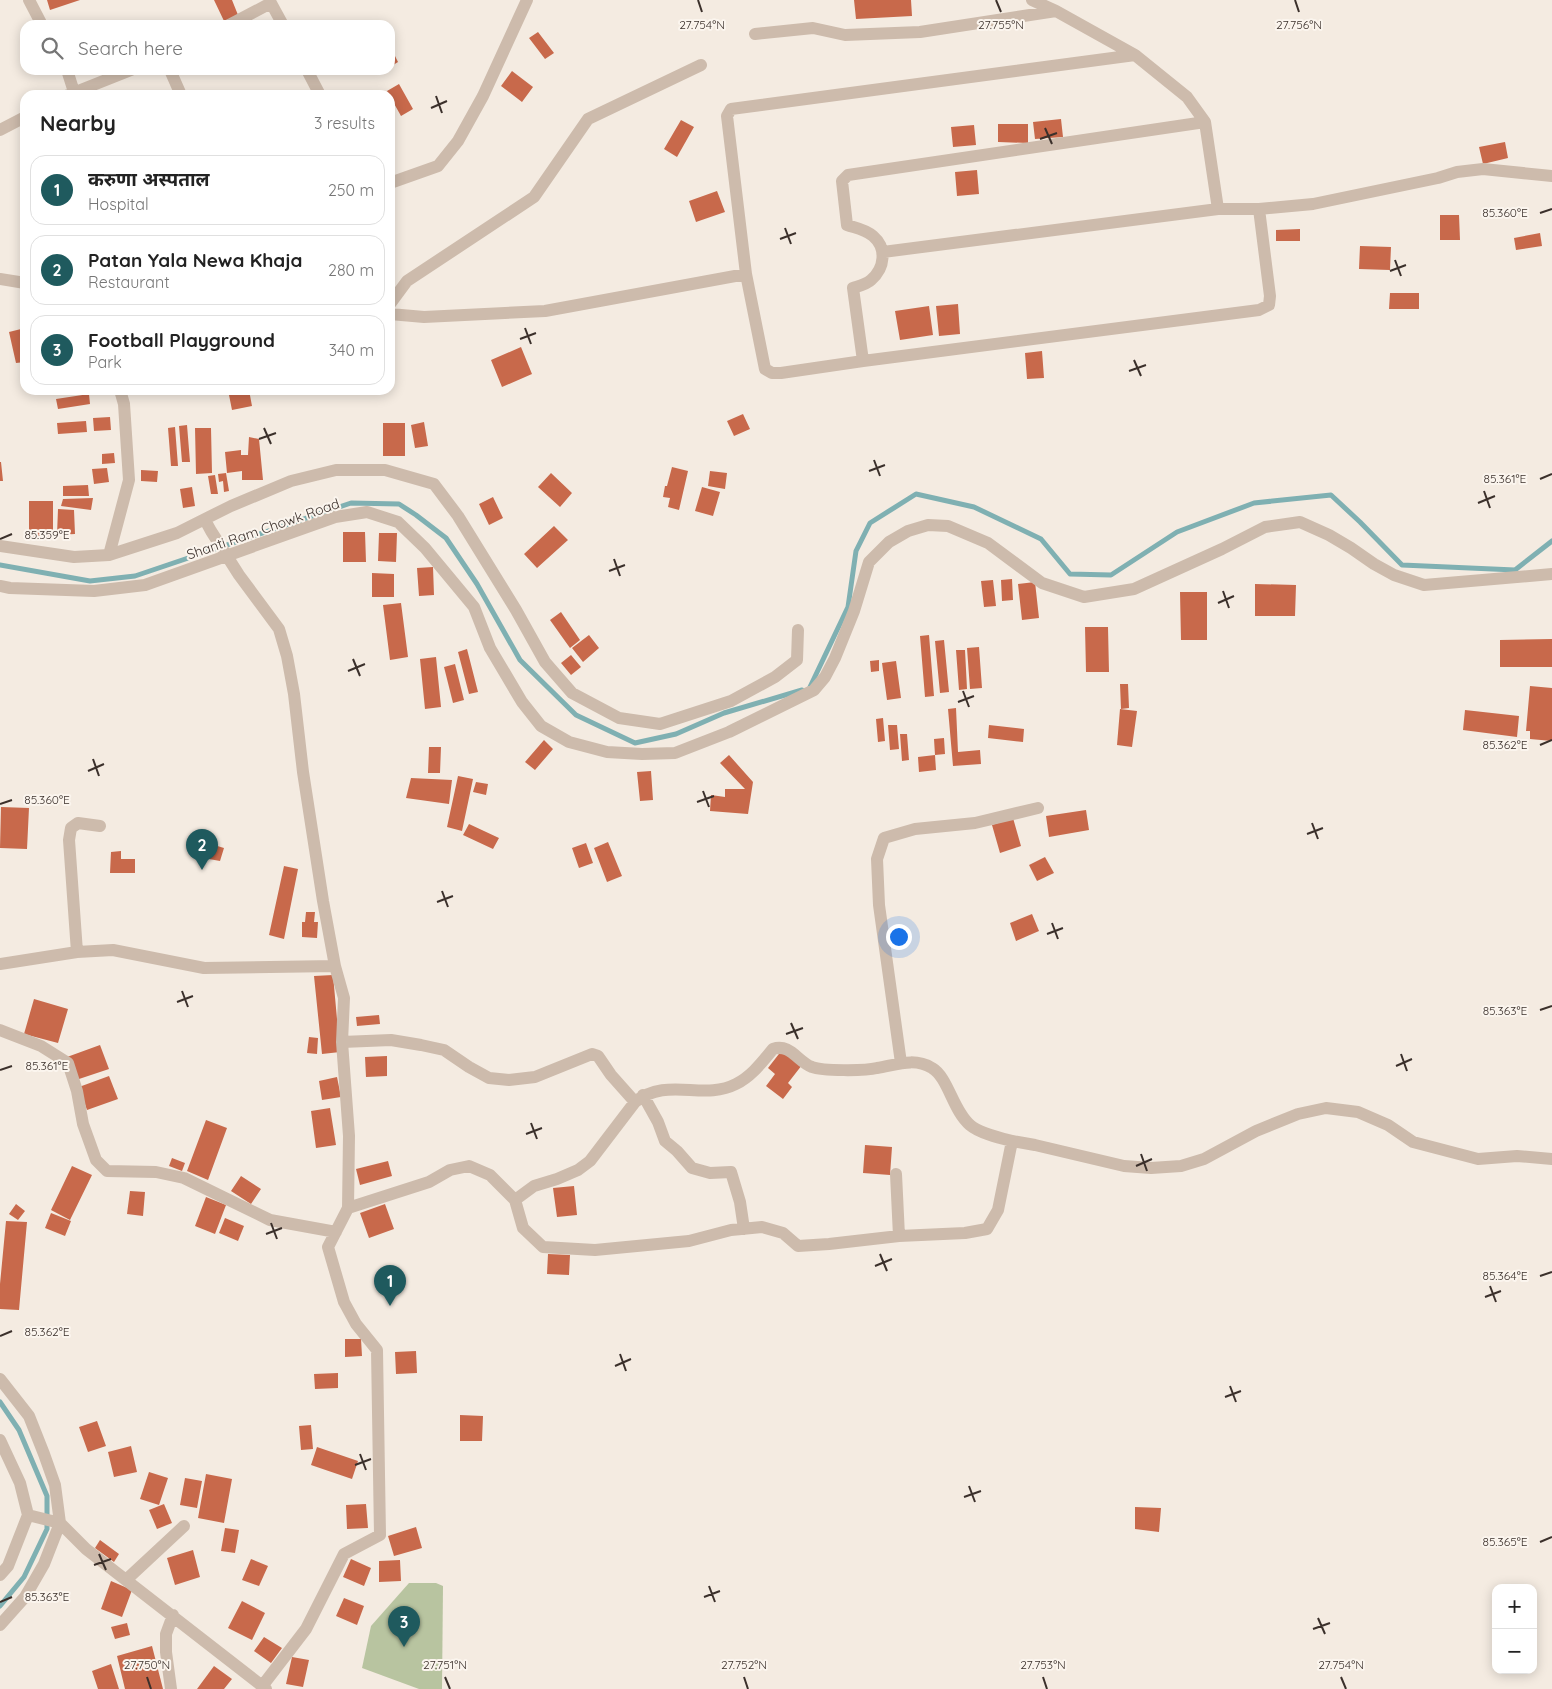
<!DOCTYPE html>
<html lang="en">
<head>
<meta charset="utf-8">
<style>
  body { margin:0; font-family:Quicksand,"Noto Sans Devanagari",sans-serif; background:#f6f6f6; color:#222 }
  .controls { position:absolute; right:15px; bottom:15px; display:grid; overflow:hidden; border-radius:10px; box-shadow:0 2px 12px #0003 }
  .controls button { width:45px; height:45px; display:grid; place-items:center; padding:0; border:0; border-bottom:1px solid #e0e0e0; background:#fff; color:#222; font:25px sans-serif }
  .you { position:absolute; left:898px; top:936px; width:18px; height:18px; margin:-12px; border:4px solid #fff; border-radius:50%; background:#1a73e8; box-shadow:0 0 0 8px #1a73e833 }
  .badge { display:grid; place-items:center; width:32px; height:32px; border-radius:50%; background:#1f5a5e; color:#fff; font-size:16px; font-weight:700 }
  .pin { position:absolute; translate:-50% -41px; filter:drop-shadow(0 1px 2px #0008) }
  .pin::after { content:''; position:absolute; top:26px; width:18px; height:15px; background:inherit; clip-path:polygon(0 0,100% 0,50% 100%) }
  .list { margin:0; padding:0; list-style:none }
  h2 { display:flex; justify-content:space-between; align-items:center; height:65px; margin:0; padding:0 20px; font-size:21px }
  h2 small { font-size:16px; font-weight:400; color:#767676 }
  .list li { display:grid; grid-template-columns:32px 1fr auto; gap:15px; align-items:center; box-sizing:border-box; height:70px; margin:0 10px 10px; padding:0 10px; border:1px solid #e0e0e0; border-radius:15px }
  .list b { display:block; font-size:19px; white-space:nowrap }
  .list p { margin:0; font-size:16px; white-space:nowrap; color:#767676 }
  .list em { font-size:16px; font-style:normal; color:#767676 }
  .icon { flex:none; width:28px; height:28px; fill:none; stroke:currentColor; stroke-width:2; stroke-linecap:round; stroke-linejoin:round }
  .map { position:relative; flex:none; width:1552px; height:1689px; overflow:hidden }
  .search { position:absolute; background:#fff; box-shadow:0 2px 12px #0003; left:20px; top:20px; width:375px; height:55px; display:flex; align-items:center; gap:12px; box-sizing:border-box; padding:0 18px; border-radius:15px; color:#767676; font-size:19px }
  .panel { position:absolute; background:#fff; box-shadow:0 2px 12px #0003; left:20px; top:90px; width:375px; height:305px; border-radius:15px }
  .map>svg:first-child { display:block }
  .green { fill:#b8c4a0 }
  .lines { fill:none; stroke-linecap:round; stroke-linejoin:round }
  .stream { stroke:#7fb0b2; stroke-width:5 }
  .building { fill:#c8694b }
  .street { stroke:#cdbbac; stroke-width:12 }
  .ticks { fill:none; stroke:#3b302b; stroke-width:2 }
  .labels { text-anchor:middle; stroke-width:4; stroke-linejoin:round; paint-order:stroke }
  .street-label { font-size:14px; fill:#3b302b; stroke:#fbf5ee }
  .ticks-label { font-size:12px; text-anchor:middle; fill:#3b302b; stroke:#fbf5ee; stroke-width:4; stroke-linejoin:round; paint-order:stroke }
</style>
</head>
<body>
<div class="map">
<svg width="1552" height="1689" viewBox="0 0 1552 1689">
  <rect width="100%" height="100%" fill="#f4ebe1"/>
  <path class="green" d="M409 1583H436L443 1586 442 1689H419L362 1668 371 1626Z"/>
  <g class="lines">
    <path class="stream" d="M0 565 90 581 135 576 351 503 399 504 416 515 446 538 477 584 520 660 576 715 635 743 676 734 724 713 802 690
      M810 687 848 607 856 551 870 523 916 494 974 507 1041 539 1070 574 1111 575 1177 532 1254 503 1331 495 1360 522 1402 565 1515 570 1552 541
      M0 1402 19 1430 47 1496V1529L24 1577 0 1606"/>
  </g>
  <path class="building" d="M47 0H80L50 10Z
    M214 0H232L238 15 224 21Z
    M854 0H911L912 16 856 19Z
    M538 32 554 53 545 59 529 38Z
    M390 46 398 62 390 67Z
    M512 71 533 87 522 102 501 86Z
    M399 84 413 109 401 116 387 91Z
    M1061 119 1063 137 1035 139 1033 122Z
    M681 120 694 127 677 157 664 149Z
    M998 124H1028V143L998 142Z
    M974 125 976 145 953 147 951 127Z
    M1505 142 1508 158 1483 164 1479 147Z
    M977 170 979 194 957 196 955 172Z
    M717 191 725 212 696 222 689 201Z
    M1440 215H1459L1460 240H1440Z
    M1300 229V241H1276V230Z
    M1540 233 1542 246 1516 250 1514 238Z
    M1360 246 1391 247 1390 270 1359 269Z
    M1390 293H1419V309H1389Z
    M958 304 960 334 939 336 936 306Z
    M929 306 933 335 900 340 895 311Z
    M25 328V362L16 363 9 332Z
    M521 347 532 374 502 387 491 360Z
    M1042 351 1044 378 1027 379 1025 353Z
    M228 390H249L252 406 232 410Z
    M89 394 90 404 58 409 56 399Z
    M743 414 750 429 734 436 727 421Z
    M110 417 111 430 94 431 93 418Z
    M86 421 87 432 58 434 57 423Z
    M424 422 428 446 415 448 411 425Z
    M383 423H405V456H383Z
    M187 425 190 462H182L179 426Z
    M175 427 178 466H171L168 428Z
    M195 428H211L212 473 196 474Z
    M249 437 259 439 263 480H242V471L227 473 225 452 241 450V455H248Z
    M114 453 115 463 102 464V454Z
    M0 462H1L3 481H0Z
    M672 467 688 471 679 510 668 507 670 498 663 497 665 486H667Z
    M107 468 109 482 94 484 92 469Z
    M141 470 158 471 157 482 141 481Z
    M710 471 727 473 725 489 708 486Z
    M226 473 229 491 224 492 223 481 219 482 218 474Z
    M551 473 572 493 560 507 538 487Z
    M215 475 218 494H211L208 476Z
    M88 485 89 496H63V486Z
    M192 487 195 506 183 508 180 489Z
    M702 487 720 492 713 516 695 511Z
    M493 497 503 518 489 525 479 504Z
    M93 498 91 510 61 506 63 499Z
    M29 501H53V537H29Z
    M58 509 74 510 75 534 57 535Z
    M554 526 568 540 537 568 524 554Z
    M343 532H365L366 562H343Z
    M379 533H397L396 562 378 561Z
    M433 567 434 595 419 596 417 568Z
    M372 573 394 574V597H372Z
    M1012 579 1013 600 1002 601 1001 580Z
    M993 580 996 606 984 607 981 581Z
    M1035 582 1039 618 1022 620 1018 584Z
    M1255 584 1296 585 1295 616H1255Z
    M1180 592H1207V640H1181Z
    M401 603 408 657 390 660 383 605Z
    M561 612 580 640 570 648 550 620Z
    M1085 627H1108L1109 672H1086Z
    M589 635 599 648 583 662 572 648Z
    M929 635 934 696 925 697 920 636Z
    M1552 639V667H1500V640Z
    M944 640 949 692 940 693 935 641Z
    M979 647 982 688 970 689 967 648Z
    M467 649 478 692 469 694 458 652Z
    M956 650H965L967 689 959 690Z
    M571 655 581 667 571 675 561 663Z
    M436 657 441 707 425 709 420 659Z
    M879 660V671L871 672 870 661Z
    M896 661 901 698 887 700 882 663Z
    M455 664 464 700 453 703 444 667Z
    M1120 684H1128L1129 708 1121 709Z
    M1530 686 1552 688V741L1530 739V731H1526Z
    M956 708 958 752 980 750 981 764 953 766 948 709Z
    M1120 709 1137 711 1132 747 1117 745Z
    M1465 710 1519 716 1517 737 1463 730Z
    M883 718 885 741 878 742 876 719Z
    M888 725H897L899 749 890 750Z
    M989 725 1024 729 1023 742 988 738Z
    M900 734H907L909 760 902 761Z
    M944 738 945 754 935 755 934 739Z
    M544 740 553 749 535 770 525 762Z
    M429 747H441L440 773H428Z
    M729 755 753 782 748 814 710 811 711 795 725 797V789H745L720 763Z
    M935 755 936 770 919 772 918 757Z
    M651 771 653 800 640 801 637 772Z
    M458 776 473 779 462 831 447 827Z
    M411 778 452 780 449 804 406 798Z
    M476 782 488 784 486 795 473 792Z
    M1 807 29 808 27 849 0 848Z
    M1086 810 1089 830 1049 837 1046 816Z
    M1013 818 1021 846 1000 853 992 825Z
    M469 824 499 838 493 849 463 835Z
    M204 842 224 848 220 861 198 857Z
    M608 842 622 876 607 882 594 848Z
    M586 843 593 863 579 868 572 848Z
    M121 851V859H135V873H110L111 852Z
    M1045 857 1054 873 1037 881 1029 865Z
    M284 866 298 869 284 939 269 935Z
    M306 912H315L314 922H318L317 938 302 937V922H305Z
    M1032 914 1039 931 1016 941 1010 923Z
    M333 975 340 1052 322 1054 314 976Z
    M34 999 68 1009 58 1043 24 1034Z
    M379 1015 380 1024 357 1026 356 1017Z
    M309 1037 318 1038 317 1054 307 1053Z
    M100 1045 109 1069 76 1080 67 1057Z
    M782 1050 802 1065 788 1083 792 1087 783 1099 766 1086 775 1074 768 1068Z
    M387 1056V1076L366 1077 365 1057Z
    M109 1076 118 1099 87 1110 79 1087Z
    M337 1077 341 1097 322 1100 319 1081Z
    M330 1108 336 1145 316 1148 311 1111Z
    M206 1120 227 1128 208 1180 187 1171Z
    M865 1145 892 1147 890 1175 863 1173Z
    M172 1158 185 1163 182 1171 169 1166Z
    M388 1161 392 1176 360 1185 356 1169Z
    M72 1166 92 1175 70 1220 51 1210Z
    M241 1176 261 1189 251 1204 231 1191Z
    M574 1186 577 1215 557 1217 553 1188Z
    M130 1191 145 1192 143 1216 127 1214Z
    M206 1197 226 1205 215 1234 195 1226Z
    M16 1204 25 1211 18 1220 9 1214Z
    M385 1204 394 1229 369 1238 360 1213Z
    M51 1213 71 1221 65 1236 45 1228Z
    M225 1218 244 1226 238 1241 219 1233Z
    M6 1221 27 1222 19 1310 0 1309V1284Z
    M548 1254 570 1255 569 1275 547 1274Z
    M345 1339H361L362 1356 345 1357Z
    M416 1351 417 1373 396 1374 395 1352Z
    M338 1373V1388L315 1389 314 1374Z
    M460 1415 483 1416 482 1441H460Z
    M97 1421 106 1446 88 1452 79 1427Z
    M311 1425 313 1449 301 1450 299 1426Z
    M131 1446 137 1472 114 1477 108 1452Z
    M317 1447 358 1461 352 1479 311 1465Z
    M149 1472 168 1478 159 1505 140 1499Z
    M206 1474 232 1479 224 1523 198 1518Z
    M185 1478 202 1481 197 1508 180 1505Z
    M164 1504 172 1523 157 1529 149 1510Z
    M366 1504 368 1528 347 1529 346 1505Z
    M1135 1507 1161 1508 1159 1532 1135 1529Z
    M416 1527 422 1548 394 1556 388 1536Z
    M225 1528 239 1530 235 1553 221 1551Z
    M100 1540 119 1554 114 1562 95 1548Z
    M193 1550 200 1577 175 1585 167 1558Z
    M251 1559 268 1566 259 1586 242 1580Z
    M351 1559 371 1568 364 1586 343 1577Z
    M400 1560 401 1581 379 1582V1561Z
    M111 1581 132 1590 122 1617 101 1609Z
    M344 1598 364 1606 357 1625 336 1616Z
    M242 1601 265 1613 252 1640 228 1628Z
    M127 1623 130 1635 115 1639 111 1627Z
    M264 1637 282 1648 271 1663 254 1651Z
    M152 1646 163 1689H125L117 1656Z
    M292 1657 309 1660 303 1687 286 1684Z
    M111 1664 119 1689H98L92 1671Z
    M214 1666 232 1679 224 1689H197Z"/>
  <g class="lines">
    <path class="street" d="M29 0 42 25
      M1032 0 1056 11
      M229 25 271 3 283 25
      M755 34 813 28 845 35 920 32 1056 11 1135 55
      M67 70 74 92
      M170 70 181 95
      M307 70 320 95
      M68 95 131 70
      M0 130 25 117
      M390 183 438 166 458 141 483 96 527 0
      M1218 209H1259L1313 204 1438 178 1457 172 1483 169 1552 176
      M883 252 1218 209 1205 122 1187 97 1135 55 731 109 727 116 746 274 765 369 772 373H781L863 361 1259 310 1269 305 1270 296 1259 209
      M0 279 25 283
      M390 304 407 281 534 197 588 119 701 65
      M390 314 424 317 545 311 746 274
      M863 361 853 288C859 286 867 284 871 280 885 268 887 248 873 236 865 229 856 228 847 225L842 181 848 175 1205 122
      M205 520 211 531 239 575 279 629 287 656 294 694 303 772 323 901 335 966 344 998 342 1042 349 1136 348 1208 328 1247 344 1302 356 1324 377 1350 380 1535 344 1554 306 1629 263 1685
      M0 546 74 557 109 555 177 533 231 506 291 481 336 470H385L434 484 458 516 516 610 545 662 572 693 619 718 660 724 731 701 775 677 797 660 798 630
      M109 555 129 480 124 404 120 390
      M0 586 10 588 94 591 145 585 335 517 367 512 398 522 425 548 474 607 490 648 522 702 541 726 569 742 607 752 642 754 675 753 729 732 814 690 825 677 835 658 854 611 869 562 889 542 908 531 928 525 948 526 988 543 1042 583 1084 597 1134 589 1222 549 1265 527 1300 522 1329 535 1351 548 1374 564 1394 575 1424 585 1552 574
      M77 952 69 840 71 828 78 823 100 826
      M0 964 77 952 113 950 204 968 335 966
      M0 1030 41 1046 68 1063 77 1091 83 1124 96 1160 107 1171 156 1172 184 1178 270 1220 336 1232
      M342 1042 391 1040 421 1045 444 1050 469 1067 489 1078 509 1080 535 1077 592 1054 598 1056 611 1075 635 1102C667 1076 703 1101 736 1084 752 1076 762 1062 773 1049 790 1043 798 1062 812 1067 822 1071 865 1071 877 1068 896 1065 914 1057 932 1068 948 1077 953 1111 970 1125 979 1133 1000 1138 1012 1141
      M901 1063 879 905 877 859 884 838 915 829 975 823 1038 808
      M643 1095 658 1122 665 1141 677 1151 692 1168 710 1173 731 1172 740 1202 744 1229
      M515 1200 534 1186 557 1179 578 1170 590 1161 635 1102
      M348 1208 429 1182 450 1170 469 1166 490 1175 515 1200 523 1228 543 1247 595 1250 689 1241 731 1230 762 1227 783 1233 798 1246 829 1244 899 1236 896 1174
      M899 1236 965 1233 987 1229 998 1210 1012 1141 1035 1145 1124 1166 1151 1168 1181 1166 1204 1159 1256 1131 1298 1114 1326 1108 1358 1112 1388 1125 1413 1142 1478 1159 1517 1156 1552 1159
      M0 1379 29 1416 44 1454 55 1485 60 1523 44 1564 25 1597 0 1625
      M0 1440 20 1483 28 1515 60 1523 86 1549 266 1689
      M0 1575 8 1566 28 1515
      M126 1580 184 1526
      M171 1689 166 1652V1634L173 1615"/>
  </g>
  <path class="ticks" d="M698 0 702 12M996 0 1001 12M1295 0 1299 12M436 96 442 113M431 108 447 101M1045 128 1052 144M1040 139 1057 133M1540 213 1552 209M785 228 791 244M780 239 796 233M1395 260 1401 276M1390 271 1406 265M525 328 531 344M520 339 536 333M1134 360 1141 376M1129 371 1146 365M264 428 271 444M259 439 276 433M874 460 880 476M869 471 885 465M1540 479 1552 474M1484 491 1490 508M1478 503 1495 496M0 539 12 534M614 559 620 576M609 571 625 565M1223 591 1229 608M1218 603 1234 596M353 659 360 676M348 671 365 664M963 691 969 707M958 702 974 696M1540 745 1552 740M93 759 99 776M88 771 104 764M703 791 709 807M697 802 714 796M0 804 12 800M1312 823 1318 839M1307 834 1323 828M442 891 448 907M437 902 453 896M1052 923 1058 939M1047 934 1063 928M182 991 188 1007M177 1002 193 996M1540 1010 1552 1006M791 1023 798 1039M786 1034 803 1028M1401 1054 1407 1071M1396 1066 1412 1059M0 1070 12 1066M531 1123 537 1139M526 1134 542 1128M1141 1154 1147 1171M1136 1166 1152 1159M271 1223 277 1239M266 1234 282 1228M880 1254 887 1271M875 1266 892 1259M1540 1276 1552 1272M1490 1286 1496 1302M1485 1297 1501 1291M0 1336 12 1331M620 1354 626 1371M615 1366 631 1359M1230 1386 1236 1402M1225 1397 1241 1391M360 1454 366 1470M355 1465 371 1459M969 1486 975 1502M964 1497 981 1491M1540 1542 1552 1537M99 1554 106 1570M94 1565 111 1559M709 1586 715 1602M704 1597 720 1591M0 1602 12 1597M1318 1618 1325 1634M1313 1629 1330 1623M147 1677 151 1689M445 1677 450 1689M744 1677 748 1689M1043 1677 1047 1689M1341 1677 1346 1689"/>
  <g class="labels">
    <g class="street-label">
      <text transform="translate(263 529) rotate(-19)" y="5">Shanti Ram Chowk Road</text>
    </g>
  </g>
  <g class="ticks-label">
    <text x="702" y="29">27.754°N</text>
    <text x="1001" y="29">27.755°N</text>
    <text x="1299" y="29">27.756°N</text>
    <text x="1505" y="217">85.360°E</text>
    <text x="1505" y="483">85.361°E</text>
    <text x="47" y="539">85.359°E</text>
    <text x="1505" y="749">85.362°E</text>
    <text x="47" y="804">85.360°E</text>
    <text x="1505" y="1015">85.363°E</text>
    <text x="47" y="1070">85.361°E</text>
    <text x="1505" y="1280">85.364°E</text>
    <text x="47" y="1336">85.362°E</text>
    <text x="1505" y="1546">85.365°E</text>
    <text x="47" y="1601">85.363°E</text>
    <text x="147" y="1669">27.750°N</text>
    <text x="445" y="1669">27.751°N</text>
    <text x="744" y="1669">27.752°N</text>
    <text x="1043" y="1669">27.753°N</text>
    <text x="1341" y="1669">27.754°N</text>
  </g>
</svg>
<div class="controls">
<button>+</button>
<button>−</button>
</div>
<div class="you"></div>
<div class="pin badge" style="left:390px;top:1306px">1</div>
<div class="pin badge" style="left:202px;top:870px">2</div>
<div class="pin badge" style="left:404px;top:1647px">3</div>
<div class="search"><svg class="icon" aria-label="search" viewBox="0 0 24 24"><circle cx="10" cy="10" r="6"/><path d="M15 15l6 6"/></svg>Search here</div>
<section class="panel">
<h2>Nearby<small>3 results</small></h2>
<ul class="list">
<li><span class="badge">1</span><div><b>करुणा अस्पताल</b><p>Hospital</p></div><em>250 m</em></li>
<li><span class="badge">2</span><div><b>Patan Yala Newa Khaja</b><p>Restaurant</p></div><em>280 m</em></li>
<li><span class="badge">3</span><div><b>Football Playground</b><p>Park</p></div><em>340 m</em></li>
</ul>
</section>
</div>
</body>
</html>
